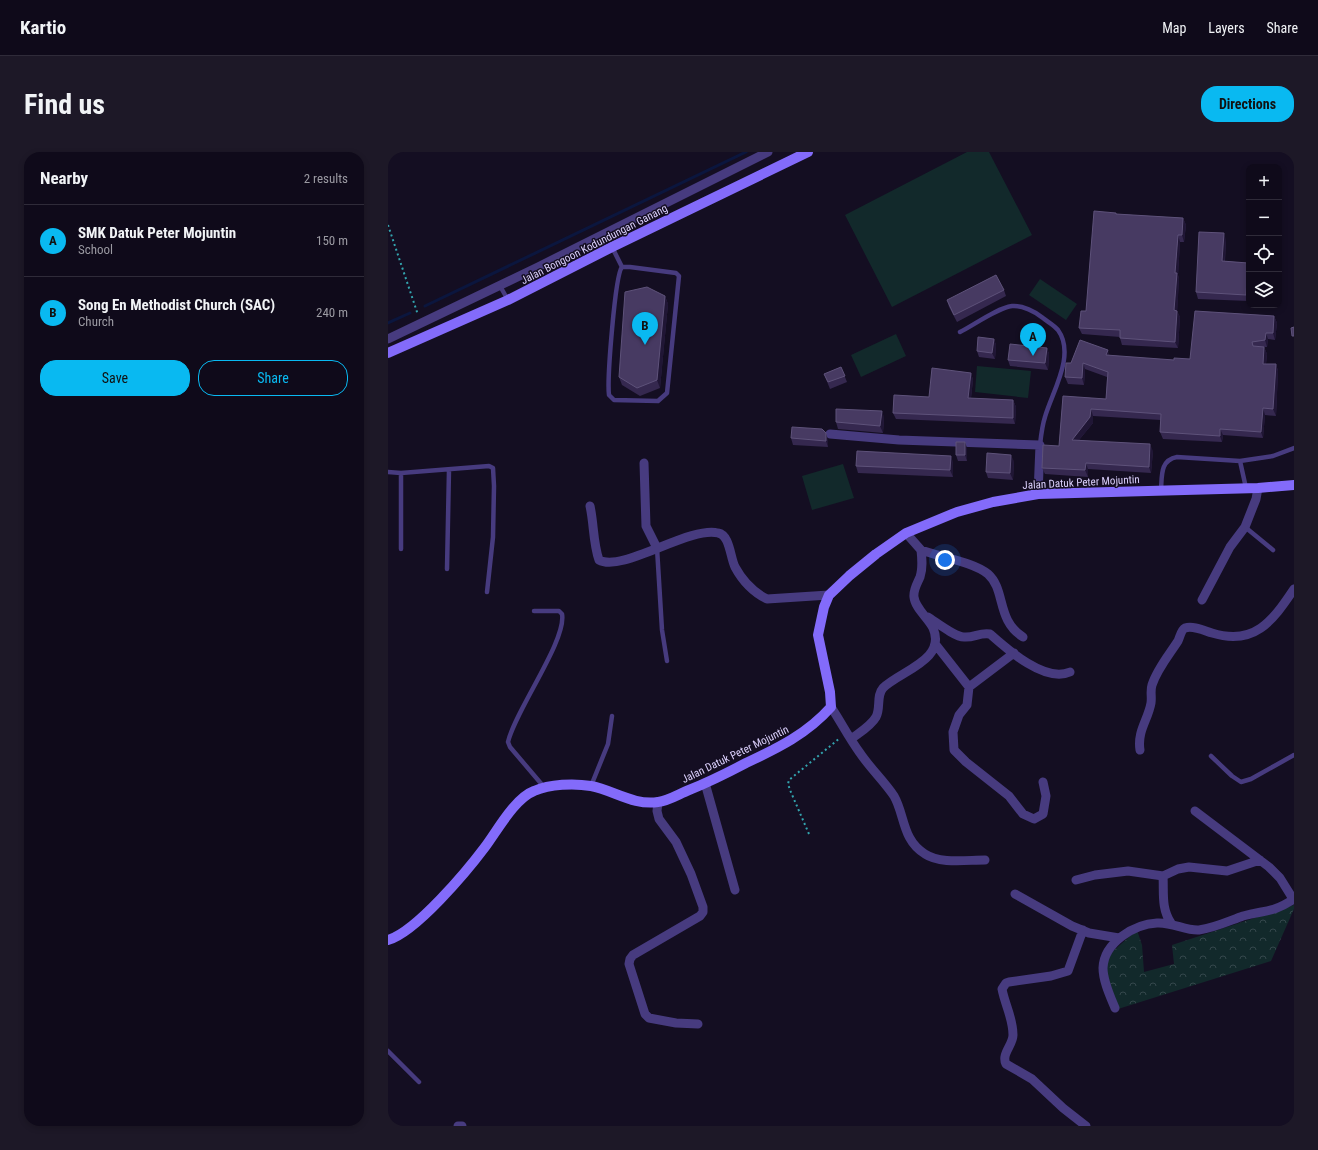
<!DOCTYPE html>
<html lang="en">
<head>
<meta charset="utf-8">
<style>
  body { margin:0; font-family:"Roboto Condensed",sans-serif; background:#1d1827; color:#f1f3f6 }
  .controls { position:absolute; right:12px; top:12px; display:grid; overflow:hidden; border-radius:8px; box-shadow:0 2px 6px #0003 }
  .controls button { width:36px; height:36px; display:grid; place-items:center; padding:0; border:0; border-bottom:1px solid #2f2b39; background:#0f0a1a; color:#f1f3f6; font:20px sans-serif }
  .you { position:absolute; left:557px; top:408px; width:14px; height:14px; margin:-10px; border:3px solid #fff; border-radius:50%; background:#1a73e8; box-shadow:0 0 0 6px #1a73e833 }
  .badge { display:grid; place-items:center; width:26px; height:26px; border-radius:50%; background:#09b9f1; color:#111; font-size:13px; font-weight:700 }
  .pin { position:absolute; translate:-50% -33px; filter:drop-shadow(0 1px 2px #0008) }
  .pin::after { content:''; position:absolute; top:21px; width:14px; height:12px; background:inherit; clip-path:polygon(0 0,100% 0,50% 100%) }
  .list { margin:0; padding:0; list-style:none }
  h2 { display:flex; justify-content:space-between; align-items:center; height:52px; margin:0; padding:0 16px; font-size:17px }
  h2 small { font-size:13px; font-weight:400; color:#9b9aa2 }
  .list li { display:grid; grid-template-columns:26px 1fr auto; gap:12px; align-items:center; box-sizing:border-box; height:72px; padding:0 16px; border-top:1px solid #2f2b39 }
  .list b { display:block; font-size:15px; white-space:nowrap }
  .list p { margin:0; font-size:13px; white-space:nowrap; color:#9b9aa2 }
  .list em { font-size:13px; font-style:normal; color:#9b9aa2 }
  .actions { display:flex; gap:8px; padding:12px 16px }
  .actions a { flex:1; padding:9px 0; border:1px solid #09b9f1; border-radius:16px; text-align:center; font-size:14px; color:#09b9f1 }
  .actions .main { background:#09b9f1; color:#111 }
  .icon { flex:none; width:22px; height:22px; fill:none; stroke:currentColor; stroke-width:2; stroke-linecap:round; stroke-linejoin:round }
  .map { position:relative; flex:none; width:906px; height:974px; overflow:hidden; border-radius:16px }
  header { display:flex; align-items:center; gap:24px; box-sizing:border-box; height:56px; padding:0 20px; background:#0f0a1a; border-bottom:1px solid #2f2b39 }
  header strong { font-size:19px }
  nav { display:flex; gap:22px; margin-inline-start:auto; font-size:14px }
  .intro { display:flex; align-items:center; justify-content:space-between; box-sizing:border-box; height:96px; padding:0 24px }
  h1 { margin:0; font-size:28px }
  .button { padding:10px 18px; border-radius:16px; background:#09b9f1; color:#111; font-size:14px; font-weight:700 }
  main { display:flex; gap:24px; padding:0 24px }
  aside { flex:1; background:#0f0a1a; border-radius:16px; box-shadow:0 2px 6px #0003 }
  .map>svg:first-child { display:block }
  .forest { fill:url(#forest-crowns) }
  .garden { fill:#12292b }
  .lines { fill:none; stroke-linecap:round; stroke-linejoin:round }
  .stream { stroke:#0b163e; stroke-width:3 }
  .path { stroke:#33a5af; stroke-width:2; stroke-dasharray:2 3; stroke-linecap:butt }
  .lane { stroke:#473b7f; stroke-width:4.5 }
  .street { stroke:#473b7f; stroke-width:9 }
  .secondary { stroke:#836bfa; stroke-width:10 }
  .wall { fill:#35284f }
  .shaded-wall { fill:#201635 }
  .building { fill:#473a62; stroke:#5e527a }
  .labels { text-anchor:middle; stroke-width:3; stroke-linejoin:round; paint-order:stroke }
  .street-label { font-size:11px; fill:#dcd1fd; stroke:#140e22 }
</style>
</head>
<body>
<header>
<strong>Kartio</strong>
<nav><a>Map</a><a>Layers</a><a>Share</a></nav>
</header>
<div class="intro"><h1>Find us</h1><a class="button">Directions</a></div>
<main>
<aside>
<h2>Nearby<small>2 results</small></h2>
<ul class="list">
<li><span class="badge">A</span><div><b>SMK Datuk Peter Mojuntin</b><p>School</p></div><em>150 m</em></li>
<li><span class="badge">B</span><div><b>Song En Methodist Church (SAC)</b><p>Church</p></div><em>240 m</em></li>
</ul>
<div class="actions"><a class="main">Save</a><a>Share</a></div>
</aside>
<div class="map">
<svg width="906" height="974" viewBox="0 0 906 974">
  <defs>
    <pattern id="forest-crowns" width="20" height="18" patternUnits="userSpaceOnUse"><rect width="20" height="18" fill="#12292b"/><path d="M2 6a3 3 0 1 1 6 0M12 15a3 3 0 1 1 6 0" fill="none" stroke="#34474b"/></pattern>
  </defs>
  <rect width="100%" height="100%" fill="#140e22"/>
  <path class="forest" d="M906 753V757L883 809 730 857 717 815 724 800 749 778 754 793 756 820 786 812 784 793Z"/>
  <path class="garden" d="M579 0H601L644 83 504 155 457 63Z
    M652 127 689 152 678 168 641 143Z
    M508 182 518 204 473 225 463 203Z
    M589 214 643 219 640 246 587 240Z
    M455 312 466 346 424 358 414 324Z"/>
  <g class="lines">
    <path class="stream" d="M37 154 358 0
      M0 171 22 161"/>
    <path class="path" d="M0 73 30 163
      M421 682 402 638 400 632 401 628 452 586"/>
    <path class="lane" d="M224 95 234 115
      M234 115H242L288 121 291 124 279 241 270 249 226 248 221 243C219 228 227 123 234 115Z
      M112 134 120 148
      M572 180C586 173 609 156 624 154 634 153 648 160 655 166 660 170 666 173 670 178 688 203 664 240 657 265 654 274 653 284 652 293
      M852 309 885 304 906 296
      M0 320 13 321 101 314 105 316 106 334 105 385 99 440
      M773 338C774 324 772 308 789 305L852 309 858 336
      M857 375 885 398
      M269 396 274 478 279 509
      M13 397V321
      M59 417 61 318
      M146 459H171L174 462C179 488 127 559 120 590L122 595 156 635
      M823 604 844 624 853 630 863 627 906 603
      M203 634 220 592 224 564
      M0 899 31 930"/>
    <path class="street" d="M0 187 150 115 380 0
      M442 282 511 288 652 293 650 342
      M256 311 258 374 269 396
      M202 354C206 372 205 391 211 408 234 421 301 374 330 381 342 383 342 405 347 415 354 428 365 440 379 447L441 443
      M533 398C552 405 586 410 600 422 618 438 608 468 635 485
      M814 448 842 395 857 375 868 347 870 336
      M540 465C548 470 567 485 576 485 586 486 592 480 602 482 620 498 657 531 682 520
      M548 493 581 535
      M626 501 581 535 579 553 571 563 565 580 566 598 578 610 621 644 635 662 646 667 655 662 658 644 655 630
      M443 555C453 570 461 586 472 601 482 616 496 629 506 644 517 663 514 688 537 702 552 712 578 708 597 708
      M463 587C471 581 483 574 488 565 493 556 488 544 495 536 512 519 559 508 545 476 540 466 527 456 526 445 525 438 529 432 532 425 535 416 534 407 533 398L518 381
      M752 598C749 579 760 568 763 551 764 545 762 539 764 533 769 517 781 503 790 489 792 485 793 478 797 476 805 473 817 479 824 481 866 494 884 470 906 437
      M317 631 347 738
      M270 650 269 659 271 667 288 690 303 722 315 755V760L312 764 245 803 242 807 241 812 257 862 261 866 288 871 310 872
      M807 659 881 715 892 726 905 747
      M775 724C776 741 773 756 783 771
      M688 728 707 723 740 719 775 724 790 717 801 715 839 719 872 708
      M627 742 684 774 701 781 731 786
      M695 778 680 819 663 824 621 830 618 831 614 837C617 853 625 866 625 883 625 893 613 902 618 912L644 927 675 956 698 974
      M727 856C722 844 715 829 715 816 716 790 747 772 769 771 784 770 798 779 811 778 826 776 841 769 855 764 877 758 885 761 906 747
      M70 974H74"/>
    <path class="secondary" d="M0 201 120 148 224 95 420 0
      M0 788C28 780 79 719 97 695 109 679 127 646 146 639 162 632 186 631 203 634 225 638 246 654 270 650 280 649 291 642 301 638 321 630 339 621 358 611 390 596 419 582 443 555L442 540 430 483 436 455 441 443 461 424 488 402 518 381 569 360 605 350 650 342 870 336 906 333"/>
  </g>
  <path class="wall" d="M729 62 795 66 798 73 796 90H792L790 123 791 127 789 159 792 165 790 196 734 193 732 186V185L694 182 691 176 698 159Z
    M838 88 837 109 860 111 861 149 810 147 808 140Z
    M616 138 618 144 569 170 561 155 559 148Z
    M277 144 280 152 272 236 252 244 234 233 231 225Z
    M886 164 889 171 887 188 880 187 879 195H876L879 202 878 212H888L890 219 888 264 877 263 875 286 835 283 834 290 775 287 772 280 773 268 705 264V271L691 288 765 299 763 321 700 317V325L657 322 654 316 671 294 675 244 718 247 719 225 697 217 696 233 680 232 677 225 683 211 722 204 786 208 802 207Z
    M606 187 608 193 607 207 591 205 589 199Z
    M659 196 661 202 660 218 622 214 620 208Z
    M453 215 459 230 442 237 436 222Z
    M583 221 585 228 583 246 625 248 628 255 627 272 508 267 505 261 541 245Z
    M496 265 495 281 450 277 448 270Z
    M403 286 440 288V295L405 293Z
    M579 296V309H570L568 303Z
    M626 309 625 328 600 326 598 320Z
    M565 310V325L470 321 468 314Z"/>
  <path class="shaded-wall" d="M795 66 798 73 796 90 794 83Z
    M836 81 838 88 836 116 834 109Z
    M790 83 792 90 790 123 791 127 789 165 786 158 787 121Z
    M860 111 861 114V149L858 143Z
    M277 144 280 152 272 236 269 228Z
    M789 159 792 165 790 196 787 190Z
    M886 164 889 171 887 188 885 181Z
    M878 181 880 187 879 195 877 188Z
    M606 187 608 193 607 207 604 201Z
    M876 195 879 202 877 218 875 212Z
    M659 196 661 202 660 218 657 211Z
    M720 198 722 205 718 203Z
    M695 211 697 217 696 233 694 226Z
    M888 212 890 219 888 264 885 257Z
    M583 221 585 228 582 253 580 246Z
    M625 248 628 255 627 272 625 266Z
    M875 256 877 263 875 286 873 280Z
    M703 257 705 264V271L686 294 684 288Z
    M494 259 496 265 495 281 492 274Z
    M832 277 835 283 834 290 832 284Z
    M438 281 440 288V295L438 289Z
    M577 290 579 296V309L577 303Z
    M762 292 765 299 763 321 761 315Z
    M623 303 626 309 625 328 622 321Z
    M563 304 565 310V325L562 318Z
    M698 311 700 317V325L697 318Z"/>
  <path class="building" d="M706 59 728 61V62L795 66 794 83H790L787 121H789L786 158 789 159 787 190 732 186V178L691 176 693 159H698Z
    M811 80 836 81 834 109 860 111 858 143 808 140Z
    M608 123 616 138 566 163 559 148Z
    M259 135 277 144 269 228 249 236 231 225 237 140Z
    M807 159 886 164 885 181H878L877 188 864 190 865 194 876 195 875 212H888L885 257 875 256 873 280 832 277V284L772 280 773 262 703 257 702 265 684 288 762 292 761 315 698 311 697 318 654 316 655 293 671 294 675 244 718 247 720 220 695 211 694 226 677 225 678 211H683L692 188 720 198 718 203 786 208V206L802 207Z
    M906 175V184H904L903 176Z
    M590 185 606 187 604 201 589 199Z
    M622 192 659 196 657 211 620 208Z
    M453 215 457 224 440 230 436 222Z
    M544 216 583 221 580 246 625 248V266L505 261 506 243 541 245Z
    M448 257 494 259 492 274 448 270Z
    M404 275 434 277 438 281V289L403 286Z
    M568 290H577V303H568Z
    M469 299 563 304 562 318 468 314Z
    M599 301 623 303 622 321 598 320Z"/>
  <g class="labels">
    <g class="street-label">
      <text transform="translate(206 92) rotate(-27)" y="4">Jalan Bongoon Kodundungan Ganang</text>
      <text transform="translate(693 330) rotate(-3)" y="4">Jalan Datuk Peter Mojuntin</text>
      <text transform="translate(347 602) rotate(-26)" y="4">Jalan Datuk Peter Mojuntin</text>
    </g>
  </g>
</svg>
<div class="controls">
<button>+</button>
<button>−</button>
<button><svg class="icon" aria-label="locate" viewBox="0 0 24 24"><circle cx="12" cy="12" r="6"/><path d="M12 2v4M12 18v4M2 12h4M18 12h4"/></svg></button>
<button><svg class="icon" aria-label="layers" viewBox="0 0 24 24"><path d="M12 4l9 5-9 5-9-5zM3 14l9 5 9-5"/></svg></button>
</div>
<div class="you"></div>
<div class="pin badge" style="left:645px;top:204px">A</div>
<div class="pin badge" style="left:257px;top:193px">B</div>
</div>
</main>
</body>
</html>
